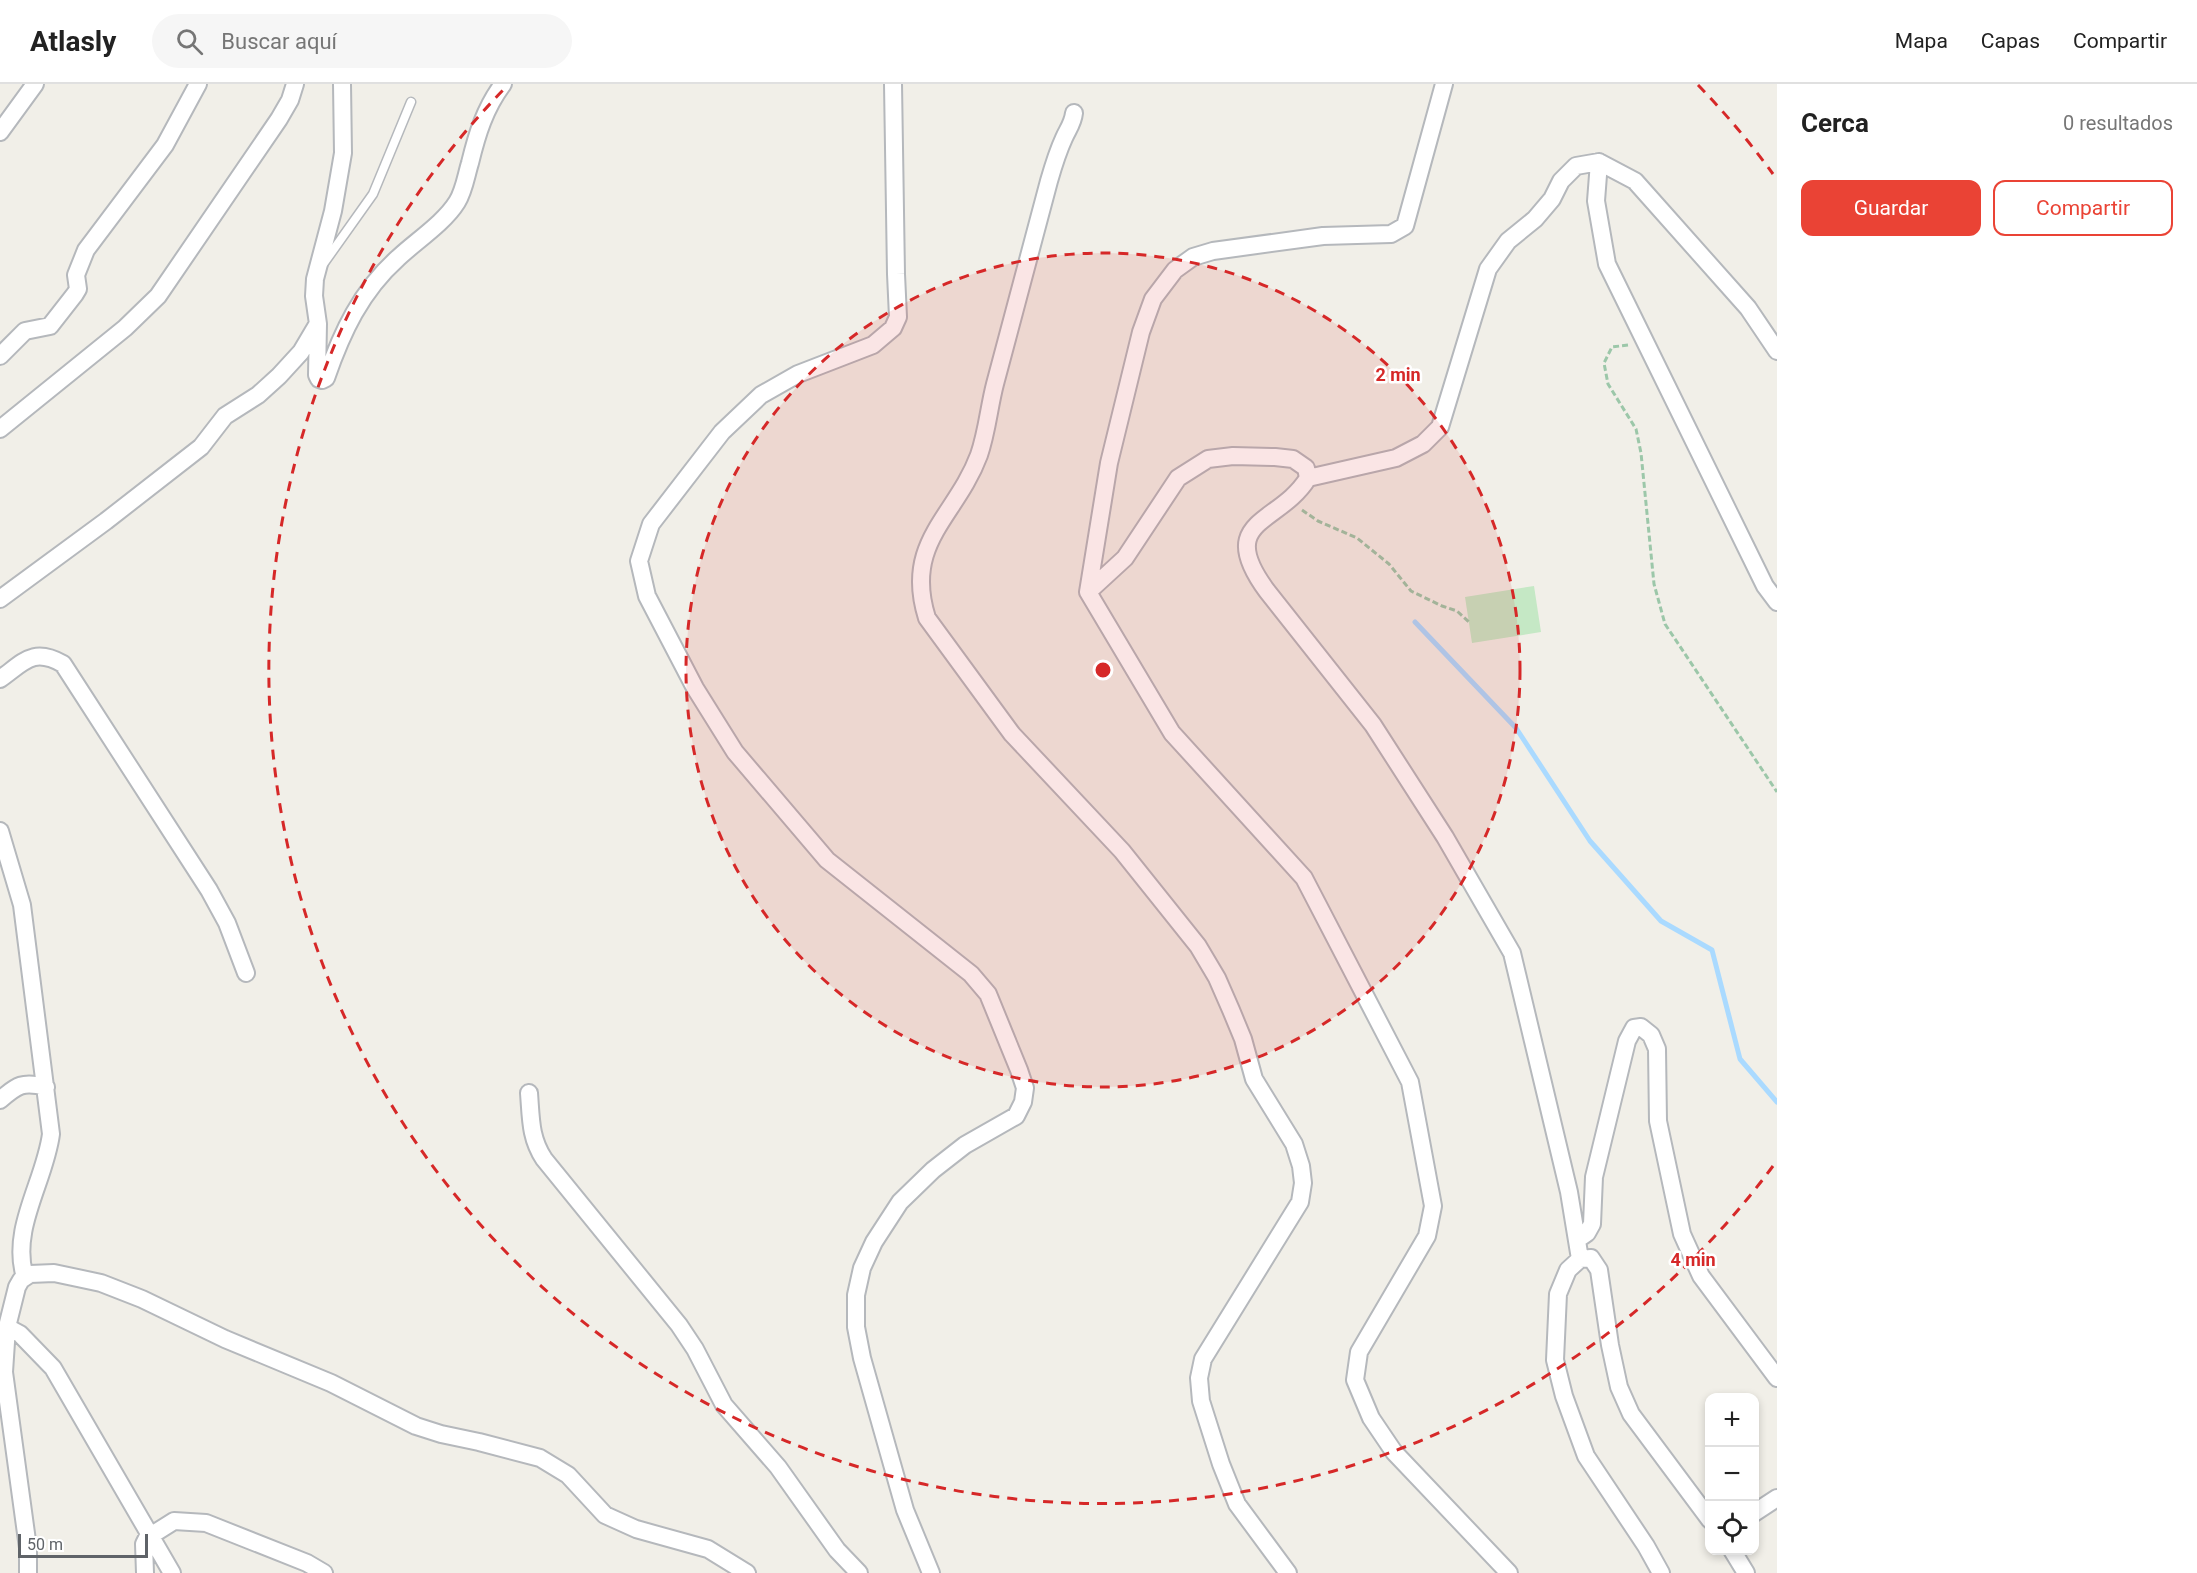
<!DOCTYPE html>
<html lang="es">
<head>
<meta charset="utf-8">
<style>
  body { margin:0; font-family:Roboto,sans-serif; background:#f6f6f6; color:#222 }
  .controls { position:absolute; right:18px; bottom:18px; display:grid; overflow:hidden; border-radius:12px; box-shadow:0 3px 9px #0003 }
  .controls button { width:54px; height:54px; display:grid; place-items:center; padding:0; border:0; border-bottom:2px solid #e0e0e0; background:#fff; color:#222; font:30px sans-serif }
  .scale { position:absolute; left:18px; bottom:15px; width:130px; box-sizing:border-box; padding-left:6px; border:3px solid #5f6368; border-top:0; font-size:16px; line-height:21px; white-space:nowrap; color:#5f6368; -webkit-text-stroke:4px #fff; paint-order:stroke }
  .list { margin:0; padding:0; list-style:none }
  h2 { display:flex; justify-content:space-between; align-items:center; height:78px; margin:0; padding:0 24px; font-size:26px }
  h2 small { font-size:20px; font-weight:400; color:#767676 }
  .actions { display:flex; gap:12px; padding:18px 24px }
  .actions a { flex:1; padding:14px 0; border:2px solid #ea4335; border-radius:12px; text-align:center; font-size:21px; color:#ea4335 }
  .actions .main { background:#ea4335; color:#fff }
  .icon { flex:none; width:33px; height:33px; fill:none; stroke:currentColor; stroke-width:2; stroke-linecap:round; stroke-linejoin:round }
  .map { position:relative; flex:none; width:1777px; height:1489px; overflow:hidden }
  header { display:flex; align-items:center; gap:36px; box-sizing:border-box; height:84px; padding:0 30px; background:#fff; border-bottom:2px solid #e0e0e0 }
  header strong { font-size:28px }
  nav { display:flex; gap:33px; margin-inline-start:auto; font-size:21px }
  .search { width:420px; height:54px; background:#f6f6f6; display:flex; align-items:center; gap:15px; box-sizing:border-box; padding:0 21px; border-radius:33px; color:#767676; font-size:22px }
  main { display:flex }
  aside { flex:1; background:#fff }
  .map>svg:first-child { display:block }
  .green { fill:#c5e8c5 }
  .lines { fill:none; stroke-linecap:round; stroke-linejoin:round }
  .stream { stroke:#aadaff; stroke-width:5 }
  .service-casing { stroke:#b5b8bc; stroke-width:11 }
  .minor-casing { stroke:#b5b8bc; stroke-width:20 }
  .path { stroke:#9cc7a9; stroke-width:3; stroke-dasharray:6 3; stroke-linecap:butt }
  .service { stroke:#fff; stroke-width:8 }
  .minor { stroke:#fff; stroke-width:16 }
  .ring { fill:none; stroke:#d62828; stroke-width:3; stroke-dasharray:10 8 }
  .centre { fill:#d62828; stroke:#fff; stroke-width:3 }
  .ring-label { font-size:18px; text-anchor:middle; font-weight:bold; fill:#d62828; stroke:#fff; stroke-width:5; stroke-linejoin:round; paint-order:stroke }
</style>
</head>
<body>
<header>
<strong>Atlasly</strong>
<div class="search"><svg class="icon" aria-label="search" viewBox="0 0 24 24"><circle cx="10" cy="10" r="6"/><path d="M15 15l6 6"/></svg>Buscar aquí</div>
<nav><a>Mapa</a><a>Capas</a><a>Compartir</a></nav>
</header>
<main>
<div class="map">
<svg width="1777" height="1489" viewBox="0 0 1777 1489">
  <rect width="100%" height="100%" fill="#f1efe8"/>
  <path class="green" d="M1534 502 1541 548 1472 559 1465 513Z"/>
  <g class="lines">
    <path class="stream" d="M1415 538 1516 644 1590 757 1661 837 1712 866 1740 975 1777 1018"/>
    <g class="service-casing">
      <path id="service" d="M324 179 373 110 411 18"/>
    </g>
    <g class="minor-casing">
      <path id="minor" d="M342 0 343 69 333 127 315 195 314 212 318 240 317 291 319 295 322 296 326 294C342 248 361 207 398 174 416 157 444 139 457 118 464 107 466 92 470 79 477 50 485 24 503 0
        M893 0 896 190 898 233 893 244 873 261 798 290 761 311 722 348 651 440 639 477 647 512 695 604 735 668 827 776 971 890 988 910 1019 986 1025 1004 1023 1018 1016 1032 965 1061 933 1086 900 1118 874 1158 862 1184 856 1211V1243L862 1274 905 1426 931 1489
        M1444 0 1405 142 1391 150 1323 152 1213 167 1193 173 1175 186 1153 215 1141 248 1109 379 1088 508 1172 649 1304 794 1410 998 1433 1122 1427 1152 1359 1268 1355 1296 1371 1334 1394 1368 1509 1489
        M1074 29C1073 39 1068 45 1064 54 1058 67 1053 83 1049 97 1031 165 1013 232 995 300 989 323 987 348 979 371 956 433 903 458 927 534L1012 650 1122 767 1198 862 1217 894 1231 926 1243 955 1254 995 1294 1060 1301 1082 1303 1099 1300 1118 1203 1275 1199 1294 1201 1317 1221 1380 1237 1420 1288 1489
        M0 48 35 0
        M1599 78 1596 117 1607 180 1765 502 1777 518
        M0 272 25 247 50 242 75 210 78 205 76 191 86 166 165 61 198 0
        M0 345 125 244 158 212 279 35 290 16 295 0
        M1308 394 1396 374 1423 360 1440 343 1488 185 1508 157 1535 135 1552 115 1561 97 1576 82 1599 78 1635 97 1748 224 1777 267
        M1088 508 1125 474 1178 394 1208 375 1233 372 1275 373 1293 375 1306 384 1308 394C1279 441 1214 435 1267 507L1373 641 1445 753 1512 869 1569 1108 1580 1175
        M0 515 106 437 201 363 225 332 258 311 279 292 301 268 317 241
        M0 595C24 578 33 563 63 580L209 806 227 839 246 889
        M0 747 22 821 51 1050C45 1097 10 1145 25 1193
        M529 1009C531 1034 530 1054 544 1075L679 1241 695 1265 724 1321 778 1383 837 1466 859 1489
        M0 1016C17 1001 23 997 46 1003
        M1577 1156 1587 1149 1592 1140 1594 1093 1627 957 1634 944 1641 943 1651 951 1657 965 1658 1037 1682 1150 1701 1192 1777 1294
        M7 1243 20 1250 53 1284 172 1489
        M1754 1429 1777 1414
        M1732 1466 1746 1489
        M28 1489V1464L4 1288 7 1243 17 1203 21 1196 30 1190 54 1189 101 1199 142 1215 225 1255 331 1299 416 1342 441 1350 479 1358 540 1374 568 1391 605 1431 636 1445 708 1465 747 1489
        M145 1489 144 1460 147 1454 174 1437 206 1439 307 1479 324 1489
        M1661 1489 1646 1462 1586 1372 1564 1312 1555 1276 1558 1210 1568 1186 1580 1175 1591 1174 1599 1186 1610 1261 1619 1303 1631 1330 1710 1436"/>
    </g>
    <path class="path" d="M1628 261 1612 263 1604 279 1608 300 1636 345 1641 369 1654 500 1665 540 1777 708
      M1302 426 1318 437 1357 454 1389 480 1411 507 1442 522 1457 527 1469 538"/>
    <use href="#service" class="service"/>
    <use href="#minor" class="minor"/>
  </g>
  <circle cx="1103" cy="586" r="417" fill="#d62828" fill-opacity=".12"/>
  <g class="ring">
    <circle cx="1103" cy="586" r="417"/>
    <path d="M1773 1082A834 834 0 1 1 508 1M1698 1A834 834 0 0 1 1773 90"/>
  </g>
  <circle cx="1103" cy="586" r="9" class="centre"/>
  <g class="ring-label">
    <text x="1398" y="297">2 min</text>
    <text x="1693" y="1182">4 min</text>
  </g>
</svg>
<div class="controls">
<button>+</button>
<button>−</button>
<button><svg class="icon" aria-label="locate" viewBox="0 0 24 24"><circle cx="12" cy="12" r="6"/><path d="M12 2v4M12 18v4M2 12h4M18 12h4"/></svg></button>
</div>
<div class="scale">50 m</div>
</div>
<aside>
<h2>Cerca<small>0 resultados</small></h2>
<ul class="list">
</ul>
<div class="actions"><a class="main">Guardar</a><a>Compartir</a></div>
</aside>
</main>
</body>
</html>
